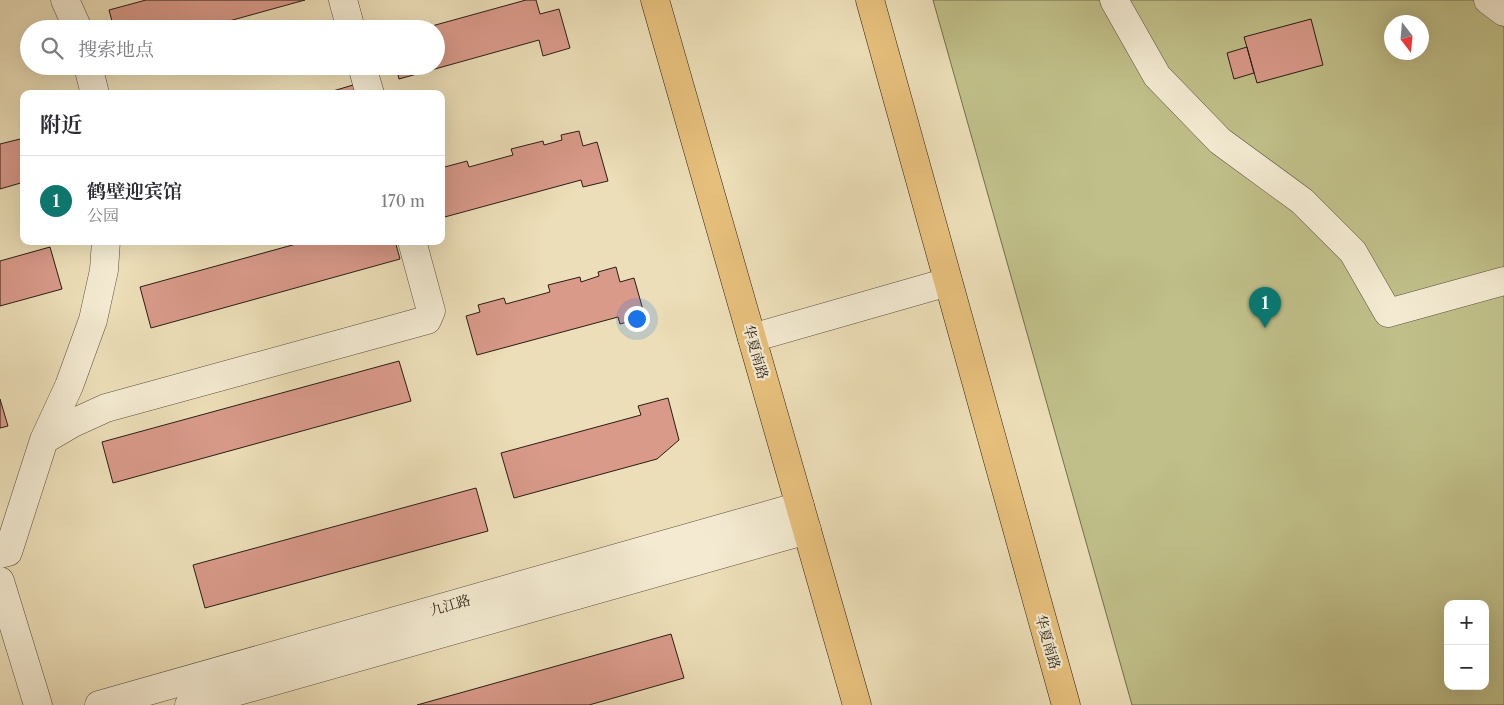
<!DOCTYPE html>
<html lang="zh">
<head>
<meta charset="utf-8">
<style>
  body { margin:0; font-family:"Libre Caslon Text","Noto Serif SC",serif; background:#f2f2f3; color:#2b2b33 }
  .controls { position:absolute; right:15px; bottom:15px; display:grid; overflow:hidden; border-radius:10px; box-shadow:0 5px 20px #0002 }
  .controls button { width:45px; height:45px; display:grid; place-items:center; padding:0; border:0; border-bottom:1px solid #e1e1e2; background:#fff; color:#2b2b33; font:25px sans-serif }
  .compass { position:absolute; left:1384px; top:15px; width:45px; height:45px; border-radius:50%; background:#fff; box-shadow:0 5px 20px #0002; rotate:164deg }
  .you { position:absolute; left:636px; top:318px; width:18px; height:18px; margin:-12px; border:4px solid #fff; border-radius:50%; background:#1a73e8; box-shadow:0 0 0 8px #1a73e833 }
  .badge { display:grid; place-items:center; width:32px; height:32px; border-radius:50%; background:#0f766e; color:#fff; font-size:16px; font-weight:700 }
  .pin { position:absolute; translate:-50% -41px; filter:drop-shadow(0 1px 2px #0008) }
  .pin::after { content:''; position:absolute; top:26px; width:18px; height:15px; background:inherit; clip-path:polygon(0 0,100% 0,50% 100%) }
  .list { margin:0; padding:0; list-style:none }
  h2 { display:flex; justify-content:space-between; align-items:center; height:65px; margin:0; padding:0 20px; font-size:21px }
  h2 small { font-size:16px; font-weight:400; color:#7c7c81 }
  .list li { display:grid; grid-template-columns:32px 1fr auto; gap:15px; align-items:center; box-sizing:border-box; height:90px; padding:0 20px; border-top:1px solid #e1e1e2 }
  .list b { display:block; font-size:19px; white-space:nowrap }
  .list p { margin:0; font-size:16px; white-space:nowrap; color:#7c7c81 }
  .list em { font-size:16px; font-style:normal; color:#7c7c81 }
  .icon { flex:none; width:28px; height:28px; fill:none; stroke:currentColor; stroke-width:2; stroke-linecap:round; stroke-linejoin:round }
  .map { position:relative; flex:none; width:1504px; height:705px; overflow:hidden }
  .search { position:absolute; background:#fff; box-shadow:0 5px 20px #0002; left:20px; top:20px; width:425px; height:55px; display:flex; align-items:center; gap:12px; box-sizing:border-box; padding:0 18px; border-radius:28px; color:#7c7c81; font-size:19px }
  .panel { position:absolute; background:#fff; box-shadow:0 5px 20px #0002; left:20px; top:90px; width:425px; height:155px; border-radius:10px }
  .map>svg:first-child { display:block }
  .green { fill:#c0bf89; stroke:#746e4e; fill-rule:evenodd }
  .building { fill:#d99a8a; stroke:#271e13 }
  .lines { fill:none; stroke-linecap:round; stroke-linejoin:round }
  .minor-casing { stroke:#584e3c; stroke-width:29 }
  .major-casing { stroke:#271e13; stroke-width:29 }
  .minor { stroke:#f3ead1; stroke-width:28 }
  .major { stroke:#e6bf7c; stroke-width:28 }
  .labels { text-anchor:middle; stroke-width:4.5; stroke-linejoin:round; paint-order:stroke }
  .street-label { font-size:14px; fill:#271e13; stroke:#f3ead1 }
</style>
</head>
<body>
<div class="map">
<svg width="1504" height="705" viewBox="0 0 1504 705">
  <rect width="100%" height="100%" fill="#ecdeb8"/>
  <filter id="stains"><feTurbulence type="fractalNoise" baseFrequency=".004" numOctaves="4"/><feColorMatrix values="0 0 0 0 .2 0 0 0 0 .09 0 0 0 0 .02 0 0 0 .5 -.17"/></filter>
  <radialGradient id="worn" r=".72"><stop offset=".6" stop-color="#630" stop-opacity="0"/><stop offset="1" stop-color="#630" stop-opacity=".3"/></radialGradient>
  <path class="green" d="M933 0H1504V705H1132ZM1392 22H1422V52H1392ZM1448 604H1485V686H1448Z"/>
  <path class="building" d="M146 0H305L200 29H114L109 10Z
    M526 0H536L540 14 559 9 570 48 543 56 539 40 399 79 396 66H436V29H421Z
    M1311 19 1323 65 1257 83 1244 37Z
    M1247 47 1254 73 1234 79 1227 53Z
    M353 85 356 94H323Z
    M579 131 583 146 597 142 608 181 583 187 581 180 441 218V176H443L441 168 467 161 469 167 513 155 511 149 543 141 544 145 562 140 561 135Z
    M24 138V182L0 189V144Z
    M307 241H395L400 259 151 328 140 287Z
    M50 247 62 289 0 306V261Z
    M616 267 620 282 634 278 645 317 620 324 618 317 477 355 466 316 480 312 478 305 504 298 506 304 550 292 548 285 580 277 581 282 599 276 598 272Z
    M399 361 411 401 113 483 102 442Z
    M668 398 679 440 657 459 514 498 501 453 641 415 638 406Z
    M0 399 8 426 0 428Z
    M476 488 488 531 205 608 193 565Z
    M671 634 684 678 589 705H417Z"/>
  <g class="lines">
    <g class="minor-casing">
      <path id="minor" d="M65 0 78 29
        M343 0 351 29
        M1114 0 1157 76 1220 141 1302 201 1353 252 1388 313 1504 281
        M1488 0 1504 12
        M88 66 95 94
        M362 66 370 94
        M752 338 948 282
        M44 440 73 423 106 408 427 320 431 311 412 241
        M0 554 8 552 44 440 69 386 93 320 104 270 106 241
        M0 581 38 705
        M99 705 800 506
        M189 705 807 530"/>
    </g>
    <g class="major-casing">
      <path id="major" d="M655 0 857 705
        M870 0 1066 705"/>
    </g>
    <use href="#minor" class="minor"/>
    <use href="#major" class="major"/>
  </g>
  <g class="labels">
    <g class="street-label">
      <text transform="translate(756 352) rotate(74)" y="5">华夏南路</text>
      <text transform="translate(450 605) rotate(-16)" y="5">九江路</text>
      <text transform="translate(1048 642) rotate(74)" y="5">华夏南路</text>
    </g>
  </g>
  <rect width="100%" height="100%" filter="url(#stains)"/>
  <rect width="100%" height="100%" fill="url(#worn)"/>
</svg>
<div class="controls">
<button>+</button>
<button>−</button>
</div>
<svg class="compass" viewBox="-18 -18 36 36"><path d="M0-13l5 13h-10z" fill="#e53935"/><path d="M0 13l5-13h-10z" fill="#7c7c81"/></svg>
<div class="you"></div>
<div class="pin badge" style="left:1265px;top:328px">1</div>
<div class="search"><svg class="icon" aria-label="search" viewBox="0 0 24 24"><circle cx="10" cy="10" r="6"/><path d="M15 15l6 6"/></svg>搜索地点</div>
<section class="panel">
<h2>附近<small></small></h2>
<ul class="list">
<li><span class="badge">1</span><div><b>鹤壁迎宾馆</b><p>公园</p></div><em>170 m</em></li>
</ul>
</section>
</div>
</body>
</html>
